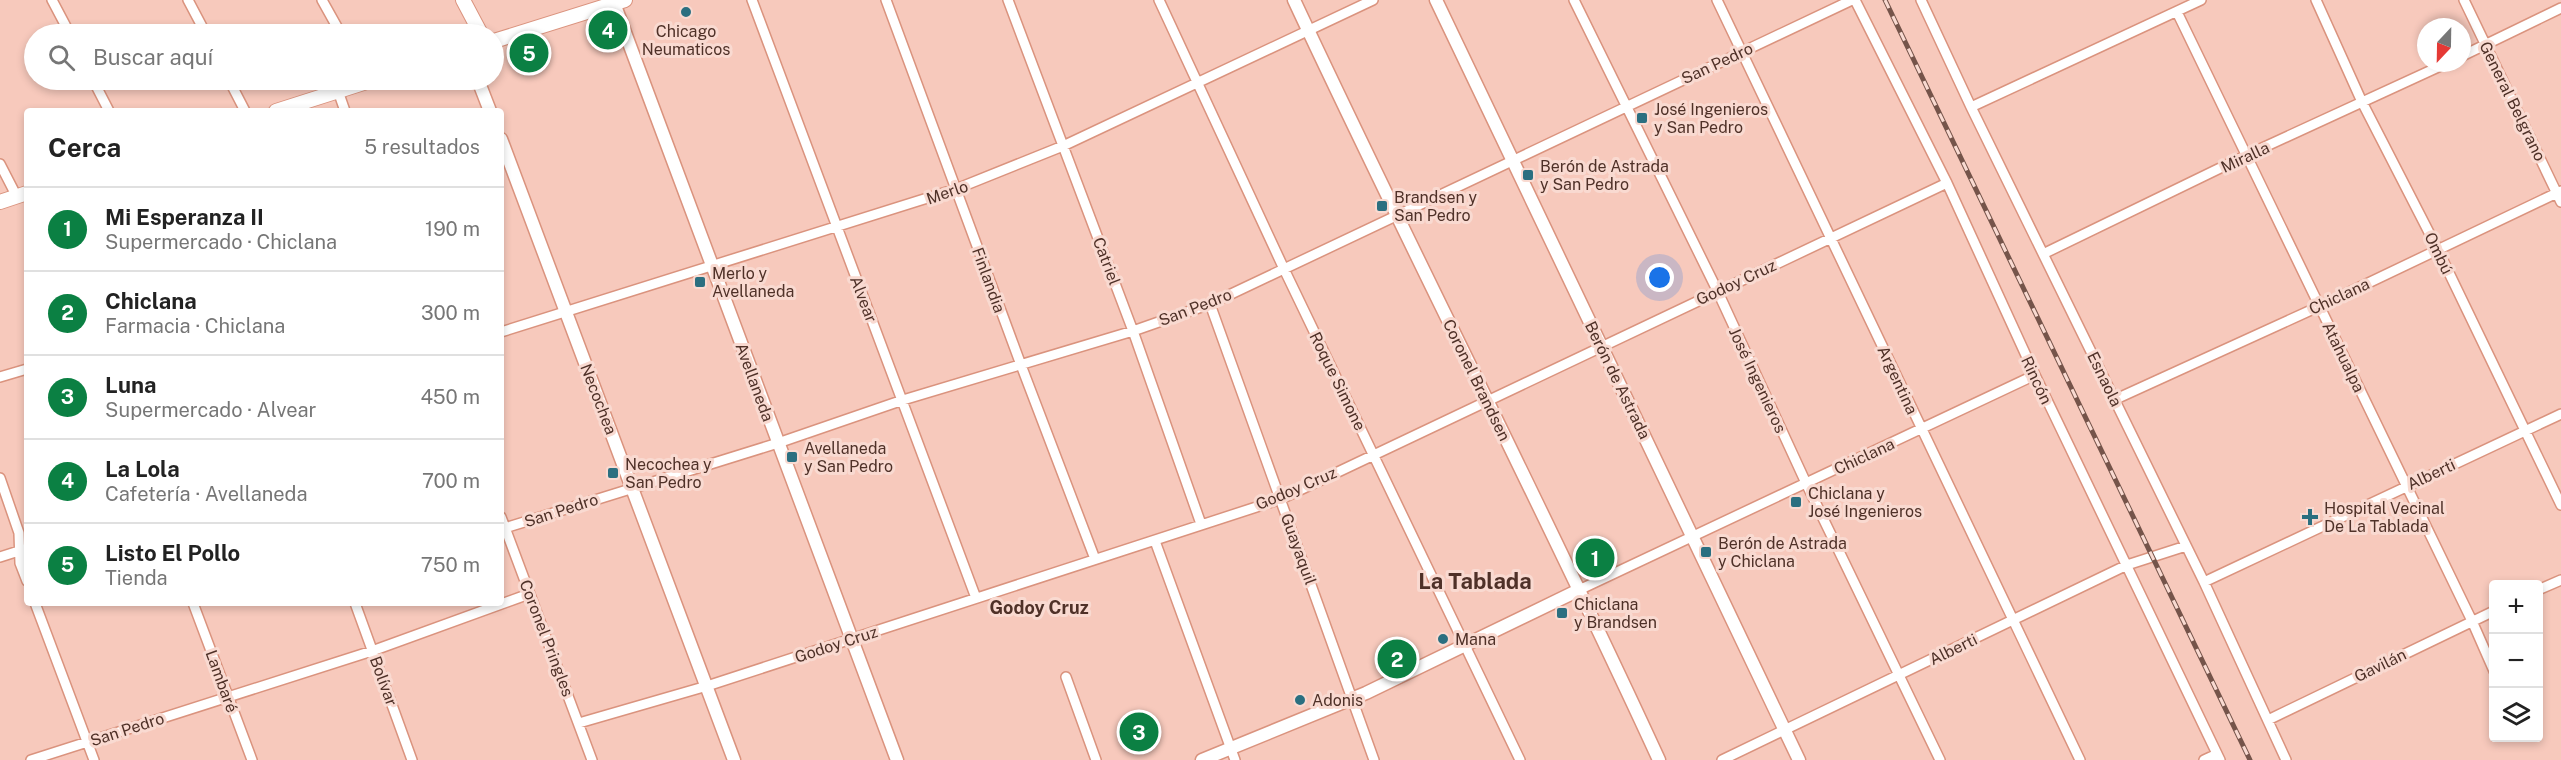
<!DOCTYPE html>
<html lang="es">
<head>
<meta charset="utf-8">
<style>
  body { margin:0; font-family:"Public Sans",sans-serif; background:#f6f6f6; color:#222 }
  .controls { position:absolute; right:18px; bottom:18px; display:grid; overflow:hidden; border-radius:6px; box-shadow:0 3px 9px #0003 }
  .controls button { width:54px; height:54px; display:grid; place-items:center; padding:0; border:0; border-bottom:2px solid #e0e0e0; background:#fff; color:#222; font:30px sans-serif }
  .compass { position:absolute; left:2417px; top:18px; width:54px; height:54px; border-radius:50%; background:#fff; box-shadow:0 3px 9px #0003; rotate:202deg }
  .you { position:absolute; left:1660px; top:278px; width:21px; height:21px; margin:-15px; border:4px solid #fff; border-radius:50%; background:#1a73e8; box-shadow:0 0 0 9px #1a73e833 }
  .badge { display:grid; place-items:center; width:39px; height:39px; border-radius:50%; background:#0b8043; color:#fff; font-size:20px; font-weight:700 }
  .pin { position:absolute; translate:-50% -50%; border:3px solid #fff; box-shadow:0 2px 6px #0006 }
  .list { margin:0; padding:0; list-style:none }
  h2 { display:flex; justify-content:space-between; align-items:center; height:78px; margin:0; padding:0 24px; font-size:26px }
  h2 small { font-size:20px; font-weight:400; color:#767676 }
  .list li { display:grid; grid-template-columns:39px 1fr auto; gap:18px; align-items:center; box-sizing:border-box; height:84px; padding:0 24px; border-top:2px solid #e0e0e0 }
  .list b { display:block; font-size:22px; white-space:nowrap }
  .list p { margin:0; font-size:20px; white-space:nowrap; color:#767676 }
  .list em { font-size:20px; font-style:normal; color:#767676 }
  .icon { flex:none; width:33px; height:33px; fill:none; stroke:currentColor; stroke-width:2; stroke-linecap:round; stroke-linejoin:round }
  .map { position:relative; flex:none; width:2561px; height:760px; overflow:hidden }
  .search { position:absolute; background:#fff; box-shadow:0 3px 9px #0003; left:24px; top:24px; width:480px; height:66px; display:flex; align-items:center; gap:15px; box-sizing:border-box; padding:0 21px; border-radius:33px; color:#767676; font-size:22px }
  .panel { position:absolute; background:#fff; box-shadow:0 3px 9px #0003; left:24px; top:108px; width:480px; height:498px; border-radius:6px }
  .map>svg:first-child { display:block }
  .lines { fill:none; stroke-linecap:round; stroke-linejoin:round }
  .minor-casing { stroke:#da937e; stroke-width:12 }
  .tertiary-casing { stroke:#da937e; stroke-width:15 }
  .secondary-casing { stroke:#da937e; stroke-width:16 }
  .minor { stroke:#fff; stroke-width:9 }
  .tertiary { stroke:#fff; stroke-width:12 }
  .secondary { stroke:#fff; stroke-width:14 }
  .rail-casing { stroke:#75544a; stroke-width:5 }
  .rail { stroke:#f9dad1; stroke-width:3; stroke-dasharray:9; stroke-linecap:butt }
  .poi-dot { fill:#2b6f80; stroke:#f9dad1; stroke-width:2 }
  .labels { text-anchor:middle; stroke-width:6; stroke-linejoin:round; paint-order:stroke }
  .poi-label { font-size:16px; fill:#4f3128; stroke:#f9dad1; text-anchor:start }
  .street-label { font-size:16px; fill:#4f3128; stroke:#f9dad1 }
  .neighbourhood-label { font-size:18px; font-weight:bold; fill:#4f3128; stroke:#f9dad1 }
  .district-label { font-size:22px; font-weight:bold; fill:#4f3128; stroke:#f9dad1 }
</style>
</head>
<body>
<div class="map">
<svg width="2561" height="760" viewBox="0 0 2561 760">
  <rect width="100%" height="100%" fill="#f7c9bc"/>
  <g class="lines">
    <g class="minor-casing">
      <path id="minor" d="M52 0 70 34
        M188 0 206 34
        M322 0 341 34
        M752 0 976 598
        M886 0 1021 365 1095 559
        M1008 0 1133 331 1201 524
        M1159 0 1284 269 1520 760
        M1574 0 1717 290 1806 483 1940 760
        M1717 0 2080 760
        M1855 0 1947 183 2035 375 2220 760
        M1921 0 1971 107 2204 582 2286 760
        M2316 0 2362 102 2438 250 2561 505
        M2464 0 2561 202
        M2177 12 2472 621 2494 671
        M2462 56 2561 8
        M93 80 109 111
        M229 80 245 111
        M338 91 345 111
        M1971 107 2201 0
        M0 164 17 197
        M2043 254 2247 155 2447 63
        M1210 304 1374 760
        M501 332 956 189 1063 146 1373 0
        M0 377 27 369
        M2116 399 2320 306 2561 191
        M0 478 19 533 20 563 27 581
        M501 517 592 760
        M505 528 778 443 903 400 1133 331 1210 304 1852 0
        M1155 541 1235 760
        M0 557 25 549
        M2204 582 2561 414
        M1581 589 2035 375
        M2538 590 2561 580
        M35 603 94 760
        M193 603 252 760
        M355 603 412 760
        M1066 677 1096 760
        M2268 720 2494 611
        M579 723 707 686 1281 499 1947 183
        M31 760 372 651 529 594
        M1722 760 2127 565 2186 546
        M2204 760 2217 754"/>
    </g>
    <g class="tertiary-casing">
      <path id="tertiary" d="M1294 0C1413 255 1542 505 1659 760
        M1436 0 1799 760
        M614 3 897 760
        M478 80 490 111
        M501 139 734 760
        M1202 760 1366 693 1581 589"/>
    </g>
    <g class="secondary-casing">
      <path id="secondary" d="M463 0 481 34
        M494 41 625 0
        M276 111 373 80
        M0 202 27 193"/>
    </g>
    <use href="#minor" class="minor"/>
    <use href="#tertiary" class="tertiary"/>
    <use href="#secondary" class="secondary"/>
    <g class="rail-casing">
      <path id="rail" d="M1885 0 2250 760"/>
    </g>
    <use href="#rail" class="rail"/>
  </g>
  <g class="poi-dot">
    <circle cx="686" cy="12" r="6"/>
    <rect x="1636" y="112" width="12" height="12" rx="3"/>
    <rect x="1522" y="169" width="12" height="12" rx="3"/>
    <rect x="1376" y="200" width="12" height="12" rx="3"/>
    <rect x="694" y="276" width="12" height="12" rx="3"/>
    <rect x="786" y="451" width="12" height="12" rx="3"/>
    <rect x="607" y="467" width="12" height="12" rx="3"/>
    <rect x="1790" y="496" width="12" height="12" rx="3"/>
    <path d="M2307 508h6v6h6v6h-6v6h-6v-6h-6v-6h6z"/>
    <rect x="1700" y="546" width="12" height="12" rx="3"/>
    <rect x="1556" y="607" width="12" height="12" rx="3"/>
    <circle cx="1443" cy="639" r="6"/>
    <circle cx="1300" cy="700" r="6"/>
  </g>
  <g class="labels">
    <g class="poi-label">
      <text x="686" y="37" text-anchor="middle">Chicago<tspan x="686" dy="18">Neumaticos</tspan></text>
      <text x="1654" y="115">José Ingenieros<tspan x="1654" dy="18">y San Pedro</tspan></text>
      <text x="1540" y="172">Berón de Astrada<tspan x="1540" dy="18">y San Pedro</tspan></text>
      <text x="1394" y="203">Brandsen y<tspan x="1394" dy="18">San Pedro</tspan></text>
      <text x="712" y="279">Merlo y<tspan x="712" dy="18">Avellaneda</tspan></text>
      <text x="804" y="454">Avellaneda<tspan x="804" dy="18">y San Pedro</tspan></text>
      <text x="625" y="470">Necochea y<tspan x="625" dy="18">San Pedro</tspan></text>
      <text x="1808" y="499">Chiclana y<tspan x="1808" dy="18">José Ingenieros</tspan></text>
      <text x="2324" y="514">Hospital Vecinal<tspan x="2324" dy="18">De La Tablada</tspan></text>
      <text x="1718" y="549">Berón de Astrada<tspan x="1718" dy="18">y Chiclana</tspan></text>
      <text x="1574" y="610">Chiclana<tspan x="1574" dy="18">y Brandsen</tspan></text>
      <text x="1455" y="645">Mana</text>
      <text x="1312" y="706">Adonis</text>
    </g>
    <g class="street-label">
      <text transform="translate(1717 63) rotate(-25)" y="6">San Pedro</text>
      <text transform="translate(2513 101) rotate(64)" y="6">General Belgrano</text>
      <text transform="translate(2245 157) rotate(-25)" y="6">Miralla</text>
      <text transform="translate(947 192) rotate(-19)" y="6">Merlo</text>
      <text transform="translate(2439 253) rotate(64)" y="6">Ombú</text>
      <text transform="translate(1107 261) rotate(69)" y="6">Catriel</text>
      <text transform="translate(989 280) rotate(70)" y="6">Finlandia</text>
      <text transform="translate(1736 282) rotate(-25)" y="6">Godoy Cruz</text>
      <text transform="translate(2339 296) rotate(-25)" y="6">Chiclana</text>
      <text transform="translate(864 299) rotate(69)" y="6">Alvear</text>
      <text transform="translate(1195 307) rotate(-21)" y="6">San Pedro</text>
      <text transform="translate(2344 357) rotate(64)" y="6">Atahualpa</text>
      <text transform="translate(2105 379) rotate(64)" y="6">Esnaola</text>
      <text transform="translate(1477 380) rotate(64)" y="6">Coronel Brandsen</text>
      <text transform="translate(1618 380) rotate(64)" y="6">Berón de Astrada</text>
      <text transform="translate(1758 380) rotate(65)" y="6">José Ingenieros</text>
      <text transform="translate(1898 380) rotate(65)" y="6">Argentina</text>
      <text transform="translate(2037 380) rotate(65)" y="6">Rincón</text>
      <text transform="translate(1338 381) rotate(64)" y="6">Roque Simone</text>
      <text transform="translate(755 382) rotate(70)" y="6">Avellaneda</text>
      <text transform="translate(599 399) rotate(69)" y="6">Necochea</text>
      <text transform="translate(1864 456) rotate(-25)" y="6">Chiclana</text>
      <text transform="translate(2431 474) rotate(-25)" y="6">Alberti</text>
      <text transform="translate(1296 488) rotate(-23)" y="6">Godoy Cruz</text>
      <text transform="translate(561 510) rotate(-18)" y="6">San Pedro</text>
      <text transform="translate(1299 549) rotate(70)" y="6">Guayaquil</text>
      <text transform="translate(547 638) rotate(69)" y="6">Coronel Pringles</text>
      <text transform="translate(836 644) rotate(-18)" y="6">Godoy Cruz</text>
      <text transform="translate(1953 649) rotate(-26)" y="6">Alberti</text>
      <text transform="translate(2380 665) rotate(-26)" y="6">Gavilán</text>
      <text transform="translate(222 681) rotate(70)" y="6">Lambaré</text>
      <text transform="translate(384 681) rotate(70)" y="6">Bolívar</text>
      <text transform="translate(127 729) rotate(-18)" y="6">San Pedro</text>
    </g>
    <g class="neighbourhood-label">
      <text x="1039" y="614">Godoy Cruz</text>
    </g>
    <g class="district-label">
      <text x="1475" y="589">La Tablada</text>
    </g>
  </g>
</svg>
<div class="controls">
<button>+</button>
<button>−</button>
<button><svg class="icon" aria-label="layers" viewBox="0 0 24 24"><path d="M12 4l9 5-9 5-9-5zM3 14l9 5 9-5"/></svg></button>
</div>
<svg class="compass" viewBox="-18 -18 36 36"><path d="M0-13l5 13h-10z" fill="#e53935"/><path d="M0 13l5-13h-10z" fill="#767676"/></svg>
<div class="you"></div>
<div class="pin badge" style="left:1595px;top:558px">1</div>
<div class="pin badge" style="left:1397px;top:659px">2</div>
<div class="pin badge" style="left:1139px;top:732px">3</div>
<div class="pin badge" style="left:608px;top:30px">4</div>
<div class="pin badge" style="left:529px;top:53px">5</div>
<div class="search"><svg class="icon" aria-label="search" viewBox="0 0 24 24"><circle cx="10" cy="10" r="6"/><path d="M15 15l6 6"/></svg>Buscar aquí</div>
<section class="panel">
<h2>Cerca<small>5 resultados</small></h2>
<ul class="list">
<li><span class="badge">1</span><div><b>Mi Esperanza II</b><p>Supermercado · Chiclana</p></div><em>190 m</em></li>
<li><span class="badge">2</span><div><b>Chiclana</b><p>Farmacia · Chiclana</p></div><em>300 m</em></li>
<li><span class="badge">3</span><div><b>Luna</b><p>Supermercado · Alvear</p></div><em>450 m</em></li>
<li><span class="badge">4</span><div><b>La Lola</b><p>Cafetería · Avellaneda</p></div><em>700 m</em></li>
<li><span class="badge">5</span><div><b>Listo El Pollo</b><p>Tienda</p></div><em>750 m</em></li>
</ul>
</section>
</div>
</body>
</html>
